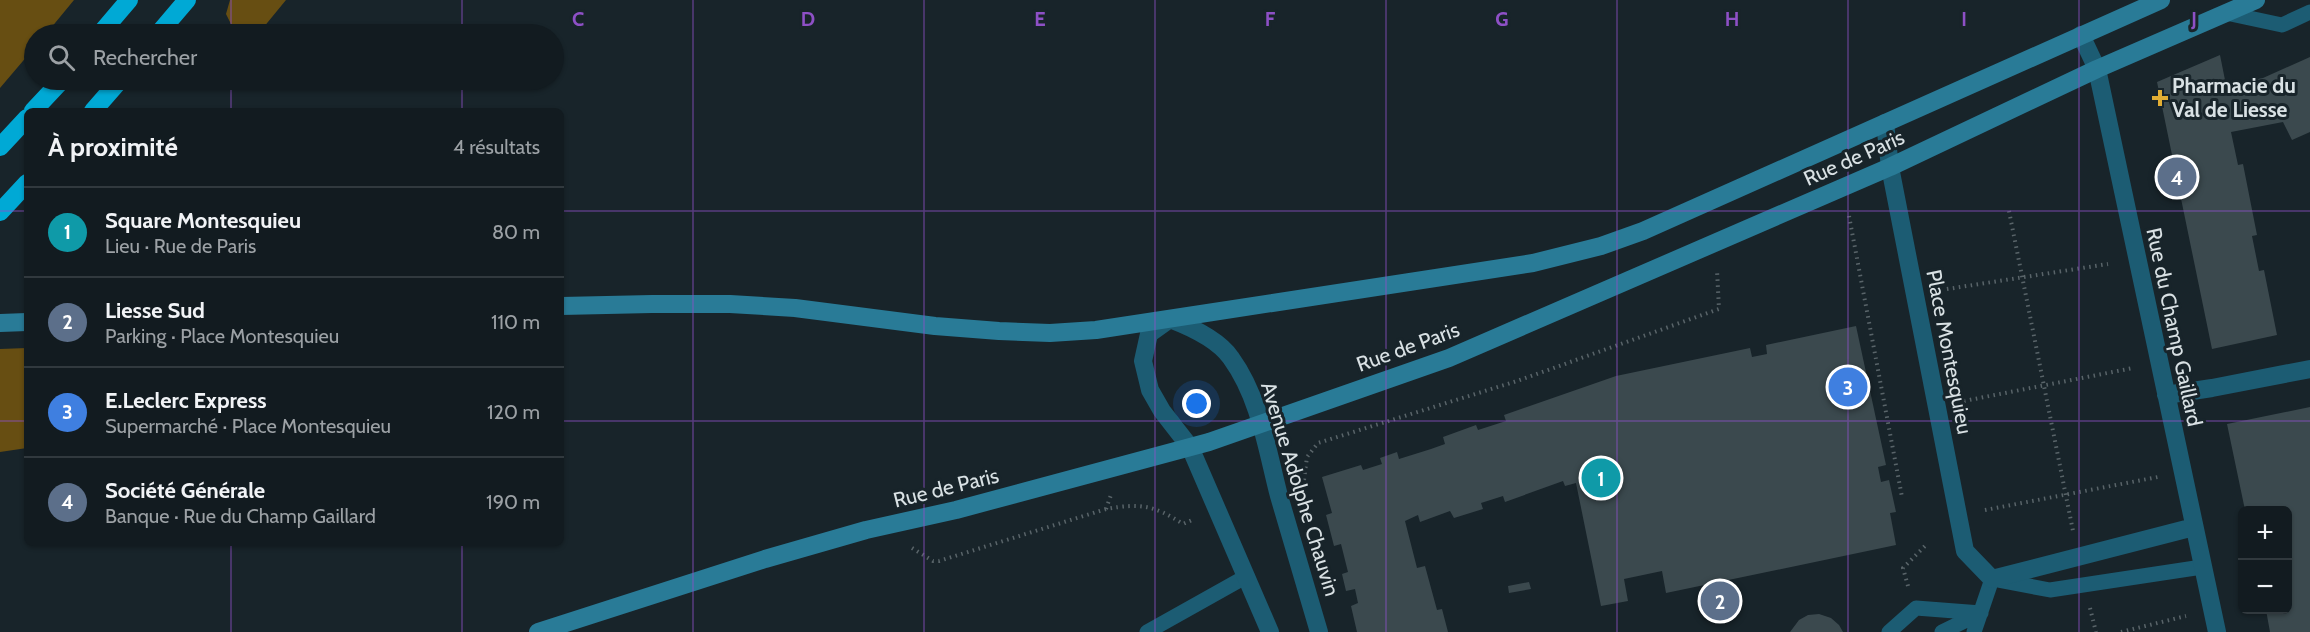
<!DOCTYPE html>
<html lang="fr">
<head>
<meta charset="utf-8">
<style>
  body { margin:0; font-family:Cabin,sans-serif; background:#1b2429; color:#f1f3f6 }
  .controls { position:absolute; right:18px; bottom:18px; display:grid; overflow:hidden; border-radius:9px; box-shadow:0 2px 4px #0004 }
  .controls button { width:54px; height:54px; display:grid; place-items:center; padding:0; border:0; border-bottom:2px solid #31393e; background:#121b20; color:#f1f3f6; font:30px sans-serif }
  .you { position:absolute; left:1197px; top:404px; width:21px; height:21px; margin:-15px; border:4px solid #fff; border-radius:50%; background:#1a73e8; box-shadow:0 0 0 9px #1a73e833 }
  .badge { display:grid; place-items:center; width:39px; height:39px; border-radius:50%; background:#e2ae34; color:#fff; font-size:20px; font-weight:700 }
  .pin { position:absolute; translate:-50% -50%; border:3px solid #fff; box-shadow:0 2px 6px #0006 }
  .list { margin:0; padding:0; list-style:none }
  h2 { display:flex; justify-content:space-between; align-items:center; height:78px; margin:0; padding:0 24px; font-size:26px }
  h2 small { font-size:20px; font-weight:400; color:#9ca1a5 }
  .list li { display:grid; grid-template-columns:39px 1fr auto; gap:18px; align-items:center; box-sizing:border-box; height:90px; padding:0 24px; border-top:2px solid #31393e }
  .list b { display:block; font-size:22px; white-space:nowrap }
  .list p { margin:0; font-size:20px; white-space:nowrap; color:#9ca1a5 }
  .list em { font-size:20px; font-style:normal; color:#9ca1a5 }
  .icon { flex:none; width:33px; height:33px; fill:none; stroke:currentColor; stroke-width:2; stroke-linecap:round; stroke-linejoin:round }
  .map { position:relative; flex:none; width:2310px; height:632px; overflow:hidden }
  .search { position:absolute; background:#121b20; box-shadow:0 2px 4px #0004; left:24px; top:24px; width:540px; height:66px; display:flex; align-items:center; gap:15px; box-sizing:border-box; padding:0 21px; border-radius:33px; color:#9ca1a5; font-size:22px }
  .panel { position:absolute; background:#121b20; box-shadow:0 2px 4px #0004; left:24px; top:108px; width:540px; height:438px; border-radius:9px }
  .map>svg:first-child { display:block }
  .forest { fill:#674e12 }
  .building { fill:#3b494e }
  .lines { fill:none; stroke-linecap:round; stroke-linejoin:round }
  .path { stroke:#596469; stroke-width:4; stroke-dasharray:1.5 4.5; stroke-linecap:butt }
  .lane { stroke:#1c5c73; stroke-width:15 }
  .street { stroke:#1c5c73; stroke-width:18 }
  .secondary { stroke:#297b97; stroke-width:18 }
  .highway { stroke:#00a9d5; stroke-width:18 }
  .grid { fill:none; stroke:#8e50c6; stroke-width:1.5; stroke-opacity:0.55 }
  .poi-dot { fill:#e2ae34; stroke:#18242a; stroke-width:2 }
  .labels { text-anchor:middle; stroke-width:6; stroke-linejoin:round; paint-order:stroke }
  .poi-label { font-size:21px; font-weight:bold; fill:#d9e1e4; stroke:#18242a; text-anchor:start }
  .street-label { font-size:21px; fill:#d9e1e4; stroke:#18242a }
  .grid-label { font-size:20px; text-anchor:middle; font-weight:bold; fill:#8e50c6; stroke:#18242a; stroke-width:6; stroke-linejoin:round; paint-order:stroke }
</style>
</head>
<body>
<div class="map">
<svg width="2310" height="632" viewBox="0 0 2310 632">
  <rect width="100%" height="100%" fill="#18242a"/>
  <path class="forest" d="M0 0H74L46 34H34V48L0 88Z
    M230 0H286L263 28 243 34 232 26 226 14Z
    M27 348V448L0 452V349Z"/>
  <path class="building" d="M2220 55 2226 85 2263 78 2310 57V132L2292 140 2283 122 2231 132 2238 165 2243 164 2257 235 2252 236 2259 271 2264 270 2277 335 2212 349 2157 82Z
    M1856 326 1886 465 1878 467 1881 482 1889 480 1896 512 1890 513 1896 545 1666 593 1662 571 1624 579 1628 601 1601 606 1576 483 1565 486 1563 481 1505 502 1503 496 1481 503 1483 509 1454 518 1450 511 1420 522 1418 515 1405 521 1417 568 1425 566 1437 610 1442 609 1448 632H1357L1351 606 1358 603 1355 589 1346 591 1342 574 1348 572 1341 544 1334 546 1326 515 1332 513 1322 477 1361 465 1363 470 1382 464 1380 458 1397 452 1399 459 1431 449 1445 444 1443 437 1476 425 1478 430 1506 421 1504 415 1616 376 1750 348 1752 357 1767 354 1766 345Z
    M2310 407V632H2270L2266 610H2288V510H2245L2227 424Z
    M1529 582 1531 589 1509 593 1508 586Z
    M1819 614 1831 618 1839 625 1843 632H1790L1799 620 1808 615Z"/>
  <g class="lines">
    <path class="path" d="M2009 211 2073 531
      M1849 216 1902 497
      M1941 290 2108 264
      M1964 401 2133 368
      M1304 480 1307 457 1318 443 1517 381 1719 309 1717 270
      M1106 509 1111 495
      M1985 510 2158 477
      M912 548 933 561H939L1106 509C1140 503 1154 505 1183 524L1192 520
      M1908 586 1903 568 1927 544
      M2090 608 2096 632
      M2121 632 2186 616"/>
    <path class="lane" d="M2226 13 2282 25 2310 12
      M1147 632 1247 576
      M1889 632 1916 608 1981 613
      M1942 632 1981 613
      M1974 632 1992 579 2050 590 2202 567"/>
    <path class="street" d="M2081 35 2097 69 2217 632
      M1885 123 1890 167 1965 551 1992 579 2194 527
      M2166 395 2212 388 2310 369
      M1270 632 1190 447 1162 411 1150 390 1143 361 1149 334 1170 319C1191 327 1218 339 1231 358 1260 398 1267 450 1279 496 1292 541 1306 587 1319 632"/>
    <path class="secondary" d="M561 306 652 304H730L795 308 935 326 999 331 1050 333 1096 330 1533 263 1601 246 1643 231 2161 0
      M0 323 27 322
      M538 632 765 559 866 530 956 510 1209 442 1449 358 1890 167 2097 69 2256 0"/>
    <path class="highway" d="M100 34 129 0
      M158 34 187 0
      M33 111 62 80
      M93 111 120 80
      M0 147 27 118
      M0 212 27 183"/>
  </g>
  <path class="grid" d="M231 0V34M462 0V34M693 0V632M924 0V632M1155 0V632M1386 0V632M1617 0V632M1848 0V632M2079 0V632M231 80V111M462 80V111M0 211H27M561 211H2310M0 421H27M561 421H2310M231 543V632M462 543V632"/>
  <path class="poi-dot" d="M2157 89h6v6h6v6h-6v6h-6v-6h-6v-6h6z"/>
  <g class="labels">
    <g class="poi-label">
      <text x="2172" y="93">Pharmacie du<tspan x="2172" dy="24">Val de Liesse</tspan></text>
    </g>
    <g class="street-label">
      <text transform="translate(1854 158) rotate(-24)" y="7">Rue de Paris</text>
      <text transform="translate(2174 327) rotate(78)" y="7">Rue du Champ Gaillard</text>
      <text transform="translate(1408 347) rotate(-20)" y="7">Rue de Paris</text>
      <text transform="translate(1949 352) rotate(79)" y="7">Place Montesquieu</text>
      <text transform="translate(946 488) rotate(-14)" y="7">Rue de Paris</text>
      <text transform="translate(1300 489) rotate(73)" y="7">Avenue Adolphe Chauvin</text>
    </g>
  </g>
  <g class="grid-label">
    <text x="578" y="26">C</text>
    <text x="808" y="26">D</text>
    <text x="1040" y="26">E</text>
    <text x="1270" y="26">F</text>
    <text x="1502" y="26">G</text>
    <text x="1732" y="26">H</text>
    <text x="1964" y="26">I</text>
    <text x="2194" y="26">J</text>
  </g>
</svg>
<div class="controls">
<button>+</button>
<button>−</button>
</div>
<div class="you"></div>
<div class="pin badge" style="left:1601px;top:478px;background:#0f9aa8">1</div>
<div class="pin badge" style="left:1720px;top:601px;background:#5c6f8a">2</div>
<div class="pin badge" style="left:1848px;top:387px;background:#3f7fe0">3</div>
<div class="pin badge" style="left:2177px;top:177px;background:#5c6f8a">4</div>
<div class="search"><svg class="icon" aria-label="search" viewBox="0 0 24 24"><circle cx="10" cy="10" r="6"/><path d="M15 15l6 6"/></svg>Rechercher</div>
<section class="panel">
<h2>À proximité<small>4 résultats</small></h2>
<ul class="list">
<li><span class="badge" style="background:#0f9aa8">1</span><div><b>Square Montesquieu</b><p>Lieu · Rue de Paris</p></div><em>80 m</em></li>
<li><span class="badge" style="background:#5c6f8a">2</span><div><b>Liesse Sud</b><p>Parking · Place Montesquieu</p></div><em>110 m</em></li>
<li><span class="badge" style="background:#3f7fe0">3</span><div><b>E.Leclerc Express</b><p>Supermarché · Place Montesquieu</p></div><em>120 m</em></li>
<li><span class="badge" style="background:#5c6f8a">4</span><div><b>Société Générale</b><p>Banque · Rue du Champ Gaillard</p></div><em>190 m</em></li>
</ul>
</section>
</div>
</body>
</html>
